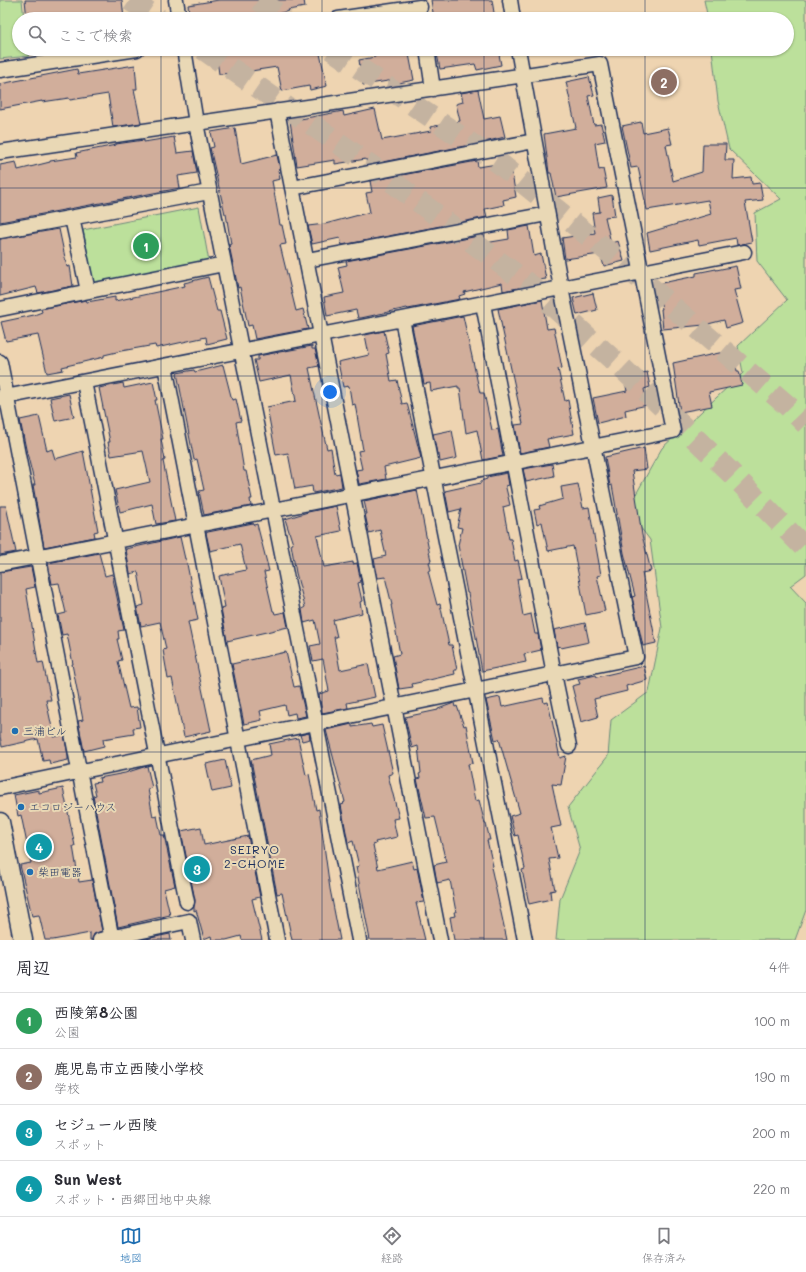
<!DOCTYPE html>
<html lang="ja">
<head>
<meta charset="utf-8">
<style>
  body { margin:0; font-family:Mali,"Klee One",sans-serif; background:#f2f2f3; color:#2b2b33 }
  .you { position:absolute; left:330px; top:392px; width:14px; height:14px; margin:-10px; border:3px solid #fff; border-radius:50%; background:#1a73e8; box-shadow:0 0 0 6px #1a73e833 }
  .badge { display:grid; place-items:center; width:26px; height:26px; border-radius:50%; background:#1f6fb2; color:#fff; font-size:13px; font-weight:700 }
  .pin { position:absolute; translate:-50% -50%; border:2px solid #fff; box-shadow:0 1px 4px #0006 }
  .list { margin:0; padding:0; list-style:none }
  h2 { display:flex; justify-content:space-between; align-items:center; height:52px; margin:0; padding:0 16px; font-size:17px }
  h2 small { font-size:13px; font-weight:400; color:#7c7c81 }
  .list li { display:grid; grid-template-columns:26px 1fr auto; gap:12px; align-items:center; box-sizing:border-box; height:56px; padding:0 16px; border-top:1px solid #e1e1e2 }
  .list b { display:block; font-size:15px; white-space:nowrap }
  .list p { margin:0; font-size:13px; white-space:nowrap; color:#7c7c81 }
  .list em { font-size:13px; font-style:normal; color:#7c7c81 }
  .icon { flex:none; width:22px; height:22px; fill:none; stroke:currentColor; stroke-width:2; stroke-linecap:round; stroke-linejoin:round }
  .map { position:relative; flex:none; width:806px; height:940px; overflow:hidden }
  .search { position:absolute; background:#fff; box-shadow:0 1px 3px #0004; left:12px; right:12px; top:12px; height:44px; display:flex; align-items:center; gap:10px; box-sizing:border-box; padding:0 14px; border-radius:22px; color:#7c7c81; font-size:15px }
  .sheet { height:276px; background:#fff }
  nav { display:flex; justify-content:space-around; align-items:center; box-sizing:border-box; height:56px; border-top:1px solid #e1e1e2; background:#fff; font-size:11px; color:#7c7c81 }
  nav a { display:grid; justify-items:center; gap:2px }
  nav .on { color:#1f6fb2 }
  .map>svg:first-child { display:block }
  .green { fill:#bce09b; stroke:#6c887c }
  .building { fill:#d1ae9b; stroke:#1b2f5e }
  .lines { fill:none; stroke-linecap:round; stroke-linejoin:round }
  .motorway-tunnel { stroke:#c4b3a0; stroke-width:22; stroke-dasharray:22 11; stroke-linecap:butt }
  .minor-casing { stroke:#1b2f5e; stroke-width:17 }
  .tertiary-casing { stroke:#1b2f5e; stroke-width:21 }
  .minor { stroke:#e9d8b5; stroke-width:14 }
  .tertiary { stroke:#e9d8b5; stroke-width:18 }
  .grid { fill:none; stroke:#1b2f5e; stroke-width:1; stroke-opacity:0.55 }
  .poi-dot { fill:#1f6fb2; stroke:#e9d8b5; stroke-width:1.5 }
  .labels { text-anchor:middle; stroke-width:4; stroke-linejoin:round; paint-order:stroke }
  .poi-label { font-size:11px; fill:#1b2f5e; stroke:#e9d8b5; text-anchor:start }
  .neighbourhood-label { font-size:12px; letter-spacing:1px; fill:#1b2f5e; stroke:#e9d8b5 }
</style>
</head>
<body>
<div class="map">
<svg width="806" height="940" viewBox="0 0 806 940">
  <rect width="100%" height="100%" fill="#eed4b1"/>
  <filter id="ink" filterUnits="userSpaceOnUse"><feTurbulence type="fractalNoise" baseFrequency=".025" numOctaves="2"/><feDisplacementMap in="SourceGraphic" scale="8" xChannelSelector="R" yChannelSelector="G"/><feConvolveMatrix kernelMatrix="1 2 1 2 8 2 1 2 1" color-interpolation-filters="sRGB"/></filter>
  <g filter="url(#ink)">
    <path class="green" d="M0 0H22L24 19H19V49H28L29 56 0 59Z
      M704 0H806V574L790 586 806 603V910L795 940H556L560 899 580 850 568 807 608 756 611 720 649 692 662 628 650 540 627 510 662 448 743 373 738 346 787 300 757 261 755 213 781 199 729 149 718 101 712 49H787V19H708Z
      M199 207 209 262 94 285 83 230Z"/>
    <path class="building" d="M25 0H122L124 19H27Z
      M219 0H304L305 7 288 10 289 11 272 15 271 13 235 19H190L188 5Z
      M431 0H492L495 19H434Z
      M234 49H319L327 86 310 90 309 86 282 91 277 67 238 73 219 74 216 52 234 50Z
      M374 49H408L414 80 394 84V80L363 85 359 60 375 57Z
      M436 49H498L501 65 477 70 475 64 440 69Z
      M135 65 137 89H134L141 123 113 127 108 94 70 100 69 98 42 102V101L0 109V84L77 69 78 74Z
      M589 77 594 95 588 96 594 125 601 124 605 141 595 143 599 170 603 169 607 188 556 197 551 173H549L544 134 576 128 566 82Z
      M478 90 484 119 500 116 505 137 480 143 367 165 366 159 335 164V160L297 166 290 121 343 111 344 116 375 109 382 140 431 131 430 127 460 121 456 104 463 102 461 93Z
      M641 122 643 133 668 128 672 144 666 145 673 181 702 172 703 144H726L725 160H734L733 179 751 177 752 184 760 183 763 200 745 202 752 242 737 245 736 238 699 245 698 240 650 250 647 233 711 214 708 200 647 210 638 167 631 168 622 126Z
      M235 128 241 164 277 155 280 169 278 170 280 179 272 181 280 225H282L286 244 280 245 296 311 303 309 308 329 255 339 252 325 248 326 240 287 238 288 229 245 231 244 226 214H225L210 148 214 147 211 132Z
      M174 137 177 153 193 151 197 173 178 176 180 188 0 222V165L16 162 18 170 50 162V161L77 157 76 153 116 145V144L144 140V142Z
      M477 161 478 167 510 162 516 197 503 200 504 205 485 209 487 217 342 245 340 238 312 244 308 226 325 224 370 212 366 193 372 192 370 181Z
      M612 195 615 216 605 217 611 243 618 241 624 261 604 266 600 254 565 259 562 238 595 233 592 213 600 212 598 198Z
      M529 226 534 256 541 254 546 279 538 280 539 284 503 291 502 283 464 292 465 294 459 296 460 299 408 309 407 308 361 318H358L356 310 327 316 324 297 344 293 338 267 347 265 346 261 484 235 485 243 509 239 508 230Z
      M59 229 67 267 70 266 73 286 38 293 36 287 0 296V239Z
      M736 266 741 289 734 290 743 323 726 328 724 320 704 325 663 329 661 309H662L657 284 696 276V273L716 269V270Z
      M208 277 217 311H220L227 339 207 344 206 337 156 348 155 345 121 351 104 355V357L62 367 63 370 47 373 38 335 6 341 1 322 34 315 42 312 41 309 86 300 87 302 115 297V301L185 286 184 283Z
      M593 293 597 310 577 315 573 298Z
      M542 300 547 329 554 328 562 368 558 369 565 401 568 400 574 434 547 439 549 447 520 453 515 425 523 424 498 309Z
      M463 316 480 393H484L492 430 498 429 503 456 483 460 477 430 466 433 460 388H458V386L431 391 430 383 424 384 412 326Z
      M384 331 389 353 386 354 391 381 397 380 402 404 407 403 421 458 384 467 386 479 360 484H359L356 470 362 469 358 451 363 450 355 404 352 405 349 386 343 387 338 362 369 355 365 335Z
      M312 346V349H315L319 366 309 368 320 419 327 449 331 448 335 474 340 473 342 487 313 493 312 486 295 489 288 453 276 455 267 407 296 401 291 375 259 382 254 360H258V356Z
      M733 350 737 371H739L742 385 709 392 712 406 680 412 673 363Z
      M223 365 232 400 236 399 241 421 236 422 244 471H246L252 499H250L251 506 204 515 199 491 204 490 197 459 194 460 177 373 194 370 195 372Z
      M647 372 650 387 644 389 647 405 625 410 626 416 598 423 593 398 627 391 624 378Z
      M153 382 157 400H155L163 439H161L165 460 163 461 175 521 156 524 152 504 120 512 115 490 150 482 143 451 111 456 108 442H110L99 388 123 383 124 388Z
      M69 394 74 417 55 421 50 398Z
      M39 416 47 451 52 449 55 459 83 451 98 531 94 532 95 537 44 547 33 485H35L26 449 20 420Z
      M452 430 457 458 440 462 439 454H437L433 434Z
      M644 448 647 469 632 471 642 535 651 571 642 573 656 643 643 646 632 597 635 596 624 553 612 485 610 486 605 457Z
      M552 464 554 476 526 482 523 469Z
      M507 473 509 485 506 486V488L510 505 503 507 509 539H511L515 561 518 560 522 578 517 579 523 616 531 614 535 634H538L541 650 524 654 526 662 482 671 468 593H467L458 545 462 528 457 527 461 509 449 512 445 491 481 483V481L487 479V477Z
      M578 484 583 508 589 507 601 575 597 576 605 611 586 615 573 546 548 551 542 522 537 524 534 510 540 509 539 506 563 499 561 487Z
      M417 490 431 561 429 562 431 570 428 571 437 605 440 604 449 645H452L457 670H454L455 674 412 684 413 687 399 689 393 656 400 654 391 605H392L385 577 378 578 374 559 386 556 380 530 369 533 365 514H367L364 501Z
      M0 506H6L16 552 0 555Z
      M336 506 341 531 317 536 324 567 353 562V564L357 563 361 582 358 583 362 601 360 602 362 613 333 620 337 637H334L340 670 368 664 375 697 347 703 348 708 322 713 319 694 329 691 323 659 313 661 310 646 320 644 315 620 304 623 302 609 305 607 296 573 291 544H293L285 519 308 512Z
      M253 523 254 525 257 524 269 571 264 572 273 611H274L275 614 285 612 288 627 227 641 221 608 225 607 219 576 246 570 240 544 210 551 206 533 208 532Z
      M180 537 185 559H186L198 620 188 622 211 731 184 737 172 678 168 679 163 650 166 649 160 622 141 626 137 607 144 605 138 572 130 574 126 549Z
      M99 553 105 576 112 574 124 630 118 631 119 639H117L122 660 118 661 129 708 137 707 140 727 133 728 134 734 103 739 104 746 84 751 78 721 83 720 72 664H73L67 634 62 635 58 615 66 613 59 583 52 584 48 563Z
      M31 567 35 587 26 589 38 663 43 662 46 677 51 700H46L54 737 64 735 68 755V760L50 764 49 760 43 761 38 739 2 747 0 736V572Z
      M585 623 589 642 561 648 560 646 557 647 554 630Z
      M286 652 294 687 299 686 306 716 296 718 295 713 287 715 285 705 260 711 262 720 244 724 232 664Z
      M644 666 647 680 626 686 627 691 594 699 598 717 581 722 572 686 580 684 578 679 596 675 597 677Z
      M500 697 502 707 543 698 544 703 548 702 560 758 566 756 561 785 552 784 561 826 551 828 558 858 549 859 555 890 550 891 551 899 529 904 522 870 525 869 518 835 515 836 510 816 520 813 499 739 495 740 486 700Z
      M454 703 455 707 457 706 464 726 466 725 473 763 468 764 475 801 479 800 485 824H486L490 840H487L493 866 491 867 507 940H454L450 917 455 916 454 912H456L450 880 437 883 434 865 446 862 435 817 426 818 417 779 420 778 419 774 421 773 418 746 412 748 405 717 438 710V709Z
      M352 724V727L371 724 372 727 382 725 393 773 388 775 399 818 393 819 397 837 375 842 376 844 373 845 378 869 412 861 414 869 417 868 424 902 416 903 425 940H370L356 867 359 866 353 841 348 843 341 805 344 804 343 803 345 802 326 730Z
      M309 733 310 739 302 741 300 735Z
      M298 738 306 775 309 774 316 810 319 809 330 889 340 940H292L282 893 277 894 251 760 271 755 269 744Z
      M225 760 231 788 212 792 206 764Z
      M147 766 152 788 148 789 153 817 157 816 161 835H164L175 886 164 889 170 915 118 927 93 796 96 795 93 783 100 782 99 778 125 773Z
      M63 788 75 846H73L79 882 92 880 102 931 94 934 92 940H90V933L53 940H45L39 915 32 916 20 865 31 863 21 815 18 816 14 795 39 790V793Z
      M201 827 204 845 248 836 260 897 252 899 262 940H242L241 936 226 940H212L211 936 204 939 196 910 194 911V907L195 900 181 831Z
      M170 934 171 940H141Z"/>
    <g class="lines">
      <path class="motorway-tunnel" d="M130 0 159 19
        M258 0 286 19
        M203 49 370 165 531 286 622 368 731 473 806 549
        M331 49 499 163 616 258 789 407 806 424"/>
      <g class="minor-casing">
        <path id="minor" d="M176 0 179 19
          M510 0 513 19
          M338 19 420 7
          M184 49 196 123 359 940
          M427 49 433 89
          M0 70 137 49
          M277 111 440 940
          M0 152 600 64 673 431 0 564
          M292 188 534 141
          M72 218 88 291
          M0 231 209 192
          M307 260 547 214
          M483 304 554 674 569 746
          M0 309 224 264
          M402 319 525 940
          M0 362 112 940
          M165 366 277 940
          M84 382C119 555 151 729 187 902
          M0 398 744 252
          M0 788 636 657 561 288 518 49
          M100 940 189 921 193 940"/>
      </g>
      <g class="tertiary-casing">
        <path id="tertiary" d="M0 822 23 940"/>
      </g>
      <use href="#minor" class="minor"/>
      <use href="#tertiary" class="tertiary"/>
    </g>
  </g>
  <path class="grid" d="M161 0V19M322 0V19M484 0V19M645 0V19M161 49V940M322 49V940M484 49V940M645 49V940M0 188H806M0 376H806M0 564H806M0 752H806"/>
  <g class="poi-dot">
    <circle cx="15" cy="731" r="4"/>
    <circle cx="21" cy="807" r="4"/>
    <circle cx="30" cy="872" r="4"/>
  </g>
  <g class="labels">
    <g class="poi-label">
      <text x="23" y="735">三浦ビル</text>
      <text x="29" y="811">エコロジーハウス</text>
      <text x="38" y="876">柴田電器</text>
    </g>
    <g class="neighbourhood-label">
      <text x="255" y="854">SEIRYO<tspan x="255" dy="14">2-CHOME</tspan></text>
    </g>
  </g>
</svg>
<div class="you"></div>
<div class="pin badge" style="left:146px;top:246px;background:#2e9e5b">1</div>
<div class="pin badge" style="left:664px;top:82px;background:#8d6e63">2</div>
<div class="pin badge" style="left:197px;top:869px;background:#0f9aa8">3</div>
<div class="pin badge" style="left:39px;top:847px;background:#0f9aa8">4</div>
<div class="search"><svg class="icon" aria-label="search" viewBox="0 0 24 24"><circle cx="10" cy="10" r="6"/><path d="M15 15l6 6"/></svg>ここで検索</div>
</div>
<section class="sheet">
<h2>周辺<small>4件</small></h2>
<ul class="list">
<li><span class="badge" style="background:#2e9e5b">1</span><div><b>西陵第8公園</b><p>公園</p></div><em>100 m</em></li>
<li><span class="badge" style="background:#8d6e63">2</span><div><b>鹿児島市立西陵小学校</b><p>学校</p></div><em>190 m</em></li>
<li><span class="badge" style="background:#0f9aa8">3</span><div><b>セジュール西陵</b><p>スポット</p></div><em>200 m</em></li>
<li><span class="badge" style="background:#0f9aa8">4</span><div><b>Sun West</b><p>スポット · 西郷団地中央線</p></div><em>220 m</em></li>
</ul>
</section>
<nav>
<a class="on"><svg class="icon" aria-label="map" viewBox="0 0 24 24"><path d="M3 6l6-2 6 2 6-2v14l-6 2-6-2-6 2zM9 4v14M15 6v14"/></svg>地図</a>
<a><svg class="icon" aria-label="directions" viewBox="0 0 24 24"><path d="M12 3l9 9-9 9-9-9zM9 14v-3h6M13 9l2 2-2 2"/></svg>経路</a>
<a><svg class="icon" aria-label="saved" viewBox="0 0 24 24"><path d="M7 4h10v16l-5-4-5 4z"/></svg>保存済み</a>
</nav>
</body>
</html>
